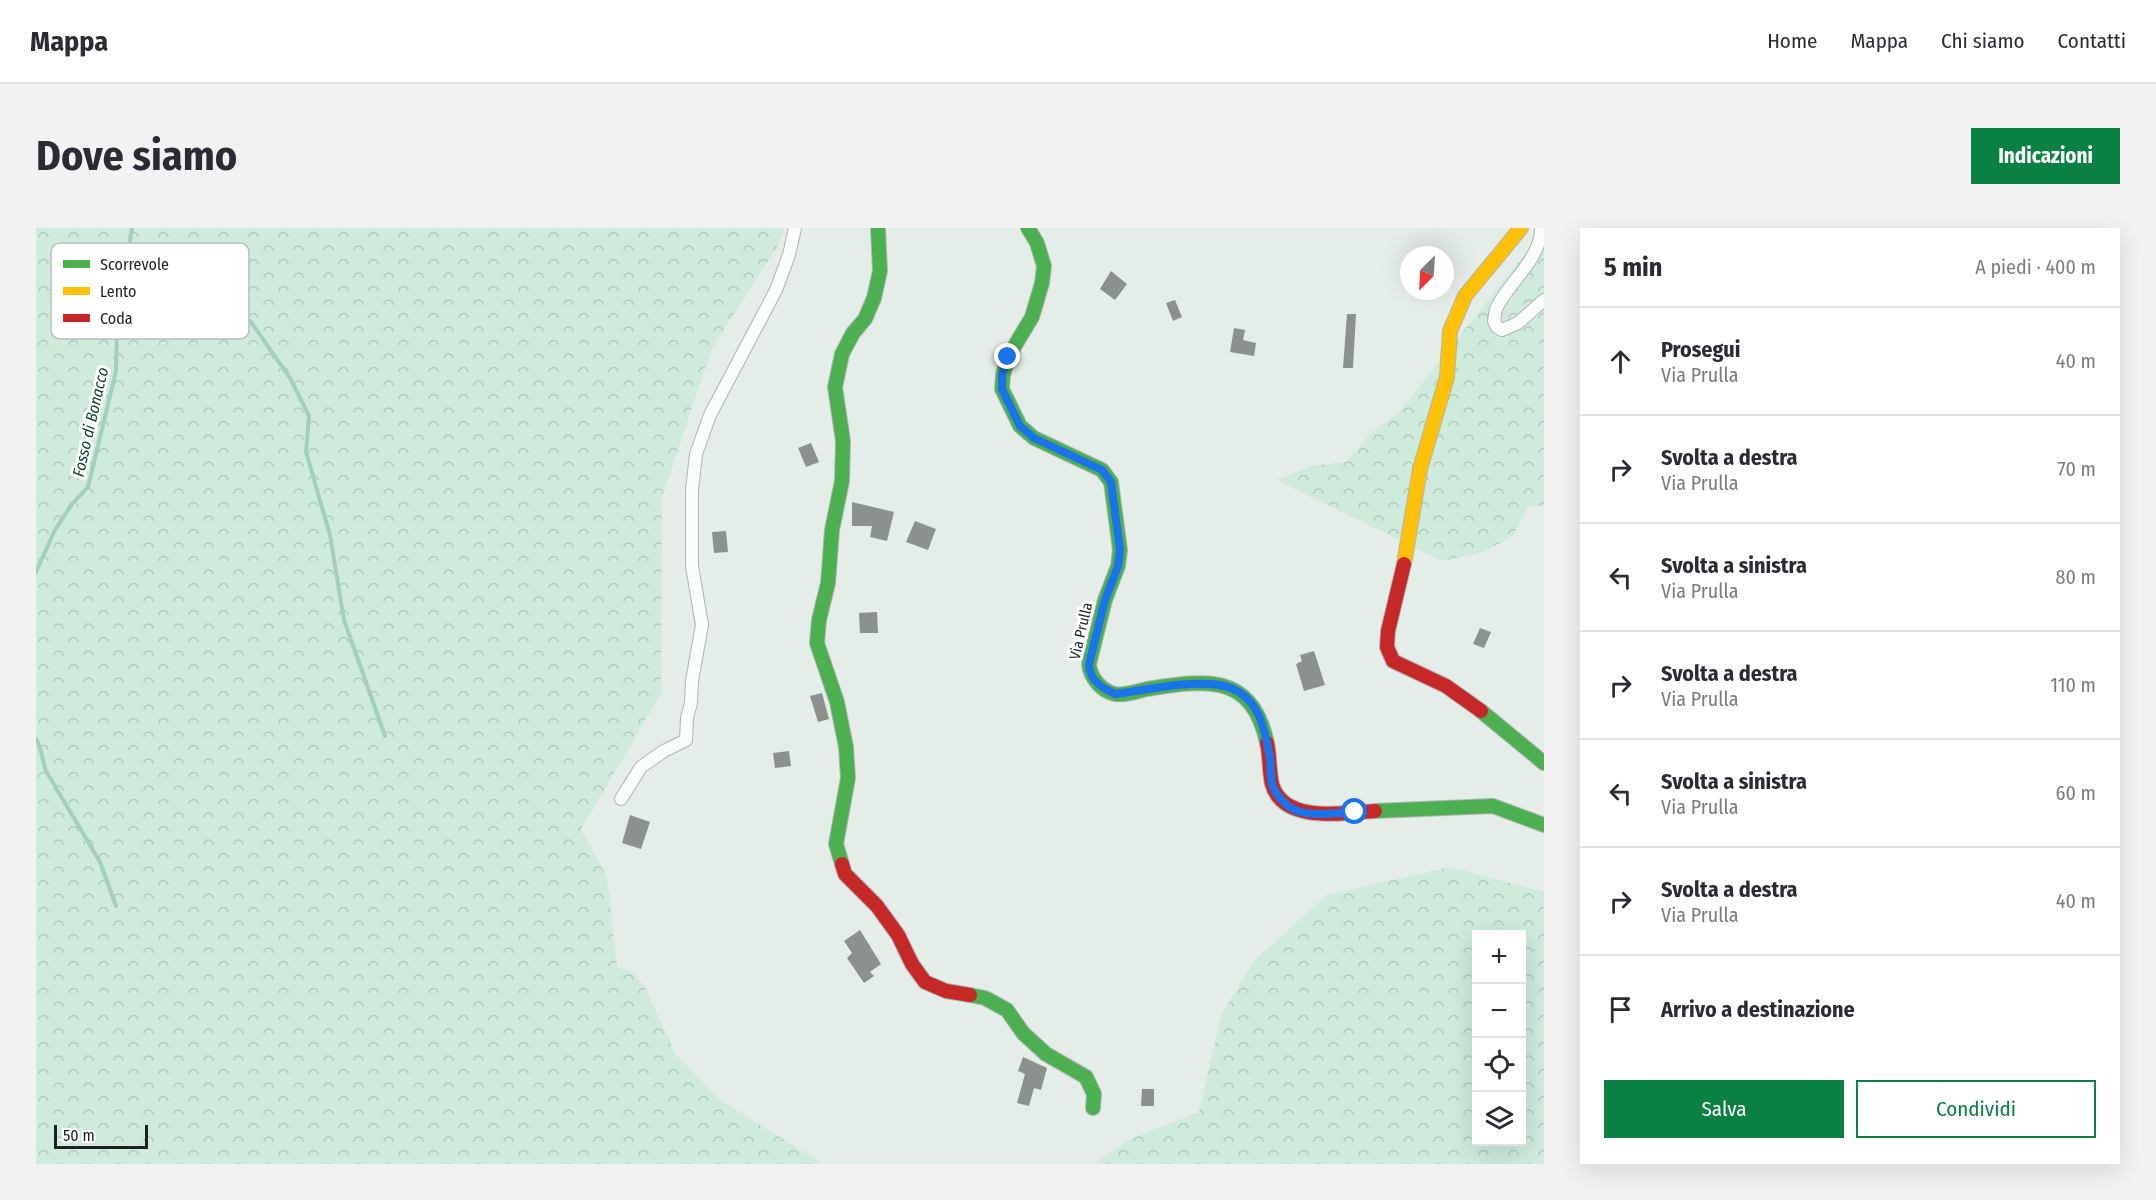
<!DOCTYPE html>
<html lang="it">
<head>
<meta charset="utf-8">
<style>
  body { margin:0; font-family:"Fira Sans Condensed",sans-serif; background:#f2f2f3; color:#2b2b33 }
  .controls { position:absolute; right:18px; bottom:18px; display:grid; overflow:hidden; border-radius:0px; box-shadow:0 6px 24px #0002 }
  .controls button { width:54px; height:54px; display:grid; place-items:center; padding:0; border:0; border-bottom:2px solid #e1e1e2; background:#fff; color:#2b2b33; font:30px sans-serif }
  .compass { position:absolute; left:1364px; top:18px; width:54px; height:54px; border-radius:50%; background:#fff; box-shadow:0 6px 24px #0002; rotate:204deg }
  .scale { position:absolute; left:18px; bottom:15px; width:94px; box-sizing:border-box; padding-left:6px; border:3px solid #1c221f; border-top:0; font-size:16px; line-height:21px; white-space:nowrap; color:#1c221f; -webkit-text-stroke:4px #fff; paint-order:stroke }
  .stop { position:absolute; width:18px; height:18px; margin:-14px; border:4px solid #1a73e8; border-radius:50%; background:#fff }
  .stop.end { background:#1a73e8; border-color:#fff; box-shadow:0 2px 6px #0008 }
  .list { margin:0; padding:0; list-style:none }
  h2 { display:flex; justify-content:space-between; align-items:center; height:78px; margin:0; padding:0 24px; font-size:26px }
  h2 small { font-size:20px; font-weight:400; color:#7c7c81 }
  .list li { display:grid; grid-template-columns:39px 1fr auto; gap:18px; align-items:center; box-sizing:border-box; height:108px; padding:0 24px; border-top:2px solid #e1e1e2 }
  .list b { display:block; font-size:22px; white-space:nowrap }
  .list p { margin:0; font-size:20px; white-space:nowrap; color:#7c7c81 }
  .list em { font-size:20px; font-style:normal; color:#7c7c81 }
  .actions { display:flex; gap:12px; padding:18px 24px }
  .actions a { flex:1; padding:14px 0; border:2px solid #0b8043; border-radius:0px; text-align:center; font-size:21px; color:#0b8043 }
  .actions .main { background:#0b8043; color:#fff }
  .icon { flex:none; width:33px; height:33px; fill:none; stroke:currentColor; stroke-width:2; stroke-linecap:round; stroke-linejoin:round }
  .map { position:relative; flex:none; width:1508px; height:936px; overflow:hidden; border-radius:0px }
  header { display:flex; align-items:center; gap:36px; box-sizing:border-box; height:84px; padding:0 30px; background:#fff; border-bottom:2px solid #e1e1e2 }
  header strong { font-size:28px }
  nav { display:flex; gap:33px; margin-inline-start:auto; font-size:21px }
  .intro { display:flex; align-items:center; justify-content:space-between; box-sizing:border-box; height:144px; padding:0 36px }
  h1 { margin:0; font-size:42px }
  .button { padding:15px 27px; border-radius:0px; background:#0b8043; color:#fff; font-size:21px; font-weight:700 }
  main { display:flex; gap:36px; padding:0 36px }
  aside { flex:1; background:#fff; border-radius:0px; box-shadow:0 6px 24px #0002 }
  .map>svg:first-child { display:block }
  .forest { fill:url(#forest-crowns); fill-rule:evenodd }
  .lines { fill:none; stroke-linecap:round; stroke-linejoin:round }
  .stream { stroke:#a2d0b9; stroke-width:4 }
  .building { fill:#8b928e }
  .street-casing { stroke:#aeb5b2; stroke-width:14 }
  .fast-casing { stroke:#aeb5b2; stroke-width:16 }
  .slow-casing { stroke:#aeb5b2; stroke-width:16 }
  .jam-casing { stroke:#aeb5b2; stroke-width:16 }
  .street { stroke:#fbfcfc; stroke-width:12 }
  .fast { stroke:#4caf50; stroke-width:14 }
  .slow { stroke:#ffc107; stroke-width:14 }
  .jam { stroke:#c62828; stroke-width:14 }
  .route { stroke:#1a73e8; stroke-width:8 }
  .labels { text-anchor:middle; stroke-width:6; stroke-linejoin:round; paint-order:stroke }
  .street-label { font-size:15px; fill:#1c221f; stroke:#fff }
  .water-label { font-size:16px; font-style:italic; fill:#0c402c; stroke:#fff }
  .key { fill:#fff; stroke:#bbbdbc; stroke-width:1.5 }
  .key-label { font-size:16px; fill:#1c221f }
</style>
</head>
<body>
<header>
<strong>Mappa</strong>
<nav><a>Home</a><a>Mappa</a><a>Chi siamo</a><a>Contatti</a></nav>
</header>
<div class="intro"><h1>Dove siamo</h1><a class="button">Indicazioni</a></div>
<main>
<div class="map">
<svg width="1508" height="936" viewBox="0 0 1508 936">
  <defs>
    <pattern id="forest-crowns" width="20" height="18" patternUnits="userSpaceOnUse" patternTransform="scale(1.5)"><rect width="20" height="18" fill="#ceebdc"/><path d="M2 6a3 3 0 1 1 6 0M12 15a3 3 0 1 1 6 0" fill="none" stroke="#b0c9bc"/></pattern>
  </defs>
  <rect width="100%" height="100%" fill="#e4ede8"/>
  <path class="forest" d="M0 0H748L741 19 676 120 626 269 625 466 545 601 571 649 581 739 597 745 609 760 640 827 684 872 787 936H0Z
    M1508 2V278H1492L1477 308 1445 325 1406 333 1241 252 1276 238 1311 234 1334 206 1363 184Z
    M1414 639 1508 664V936H1057L1097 910 1163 884 1185 787 1218 733 1291 667ZM1486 706V914H1440V706Z"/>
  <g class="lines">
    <path class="stream" d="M93 22 137 40 215 94 254 150 273 188 270 224 294 307 308 392 349 508
      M0 344 19 302 36 276 52 259 80 143 81 97 96 0
      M0 511C6 520 6 533 10 543L64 634 80 678"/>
  </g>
  <path class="building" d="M1075 43 1091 56 1079 72 1064 61Z
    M1139 72 1146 89 1137 93 1130 75Z
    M1311 86H1320L1317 140H1307Z
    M1198 100 1209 102 1207 112 1220 115 1218 128 1194 124Z
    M775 215 783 234 770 239 762 220Z
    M816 274 858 284 851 313 834 309 836 298H816Z
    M879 293 900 301 892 322 870 314Z
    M690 303 692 324 678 325 676 304Z
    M841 384 842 405H824L823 385Z
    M1444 400 1455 404 1448 420 1437 416Z
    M1278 423 1289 457 1268 463 1260 436 1266 433 1264 427Z
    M786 465 793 491 782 494 774 468Z
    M753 523 755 538 739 540 737 525Z
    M594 587 614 594 605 621 586 615Z
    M824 702 845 736 834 744 838 748 828 755 811 730 816 725 808 713Z
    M987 829 1011 840 1005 862 998 860 993 878 981 875 989 846 982 843Z
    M1106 861H1118V878H1105Z"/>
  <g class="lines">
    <g class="street-casing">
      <path id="street" d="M1505 0C1506 29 1472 56 1461 79 1459 83 1459 89 1458 93L1461 99 1466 102 1482 95 1508 72
        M585 571 605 539 628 523 650 512 651 490 655 475 656 453 666 397 656 338V262L660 226 674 187 740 62 753 27 759 0"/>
    </g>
    <g class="fast-casing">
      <path id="fast" d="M992 0 1001 15 1008 38 1006 55 996 89 972 129 967 147 966 161 984 198 998 210 1066 242 1075 254 1084 322 1082 338 1069 372 1053 436C1054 449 1065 463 1079 466 1088 468 1102 463 1111 461 1169 452 1216 444 1231 515
        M1445 483 1508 535
        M1339 583 1457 578 1508 597
        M806 636 800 616 812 550 810 519 801 474 781 415 783 392 792 355 796 302 806 253 807 213 799 159 806 126 817 105 829 91 838 70 844 43 842 0
        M934 767 949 770 971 782 987 805 1010 826 1050 849 1058 866 1057 880"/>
    </g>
    <g class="slow-casing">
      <path id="slow" d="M1368 336 1384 241 1411 149 1414 103 1429 68 1485 0"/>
    </g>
    <g class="jam-casing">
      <path id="jam" d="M1368 336 1352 403 1351 419 1357 433 1410 458 1445 483
        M1231 515C1234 528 1233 543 1236 556 1247 596 1309 585 1339 583
        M806 636 809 646 841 678 862 707 876 736 889 754 910 763 934 767"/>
    </g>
    <use href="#street" class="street"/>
    <use href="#fast" class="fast"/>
    <use href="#slow" class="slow"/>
    <use href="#jam" class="jam"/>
  </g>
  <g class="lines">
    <path class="route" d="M972 129 966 147V161L984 198 998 210 1066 242 1075 254 1084 322 1082 338 1069 372 1053 436C1053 452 1066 460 1079 466 1112 462 1152 452 1184 457 1222 464 1229 499 1234 531 1235 540 1234 551 1237 559 1240 567 1250 578 1259 582 1277 589 1300 585 1319 584"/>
  </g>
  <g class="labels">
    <g class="street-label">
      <text transform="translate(1045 403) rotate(-77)" y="5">Via Prulla</text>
    </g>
    <g class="water-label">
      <text transform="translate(54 194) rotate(-77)" y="6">Fosso di Bonacco</text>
    </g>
  </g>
  <rect x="15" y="15" width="198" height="96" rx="9" class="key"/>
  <rect x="27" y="32" width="27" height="8" fill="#4caf50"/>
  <rect x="27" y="59" width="27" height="8" fill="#ffc107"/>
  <rect x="27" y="86" width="27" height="8" fill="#c62828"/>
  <g class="key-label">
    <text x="64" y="42">Scorrevole</text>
    <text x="64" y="69">Lento</text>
    <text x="64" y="96">Coda</text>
  </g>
</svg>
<div class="controls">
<button>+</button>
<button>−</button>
<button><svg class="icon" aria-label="locate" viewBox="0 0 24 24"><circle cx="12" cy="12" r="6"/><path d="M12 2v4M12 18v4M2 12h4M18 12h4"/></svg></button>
<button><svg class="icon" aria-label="layers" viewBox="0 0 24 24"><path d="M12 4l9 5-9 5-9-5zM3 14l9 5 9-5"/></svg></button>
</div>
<svg class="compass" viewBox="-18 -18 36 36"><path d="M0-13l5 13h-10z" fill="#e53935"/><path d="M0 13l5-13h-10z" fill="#7c7c81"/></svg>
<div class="scale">50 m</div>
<div class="stop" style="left:1319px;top:584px"></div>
<div class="stop end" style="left:972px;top:129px"></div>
</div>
<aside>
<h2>5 min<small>A piedi · 400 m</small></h2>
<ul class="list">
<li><svg class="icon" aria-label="ahead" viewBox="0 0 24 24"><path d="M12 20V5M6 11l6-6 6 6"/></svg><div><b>Prosegui</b><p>Via Prulla</p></div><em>40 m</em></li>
<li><svg class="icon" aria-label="right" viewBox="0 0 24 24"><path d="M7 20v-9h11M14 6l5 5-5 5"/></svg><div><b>Svolta a destra</b><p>Via Prulla</p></div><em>70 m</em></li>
<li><svg class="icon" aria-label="left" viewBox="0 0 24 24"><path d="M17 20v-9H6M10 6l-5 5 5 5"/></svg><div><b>Svolta a sinistra</b><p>Via Prulla</p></div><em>80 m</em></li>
<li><svg class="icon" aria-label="right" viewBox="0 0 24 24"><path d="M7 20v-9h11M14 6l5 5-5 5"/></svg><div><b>Svolta a destra</b><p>Via Prulla</p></div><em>110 m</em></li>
<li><svg class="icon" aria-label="left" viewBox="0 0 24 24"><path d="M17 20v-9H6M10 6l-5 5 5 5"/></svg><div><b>Svolta a sinistra</b><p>Via Prulla</p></div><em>60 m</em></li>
<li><svg class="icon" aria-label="right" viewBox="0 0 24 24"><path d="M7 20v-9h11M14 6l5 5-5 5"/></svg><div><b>Svolta a destra</b><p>Via Prulla</p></div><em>40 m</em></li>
<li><svg class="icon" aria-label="arrive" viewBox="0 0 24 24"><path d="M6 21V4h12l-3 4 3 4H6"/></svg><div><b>Arrivo a destinazione</b></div></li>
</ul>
<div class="actions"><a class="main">Salva</a><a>Condividi</a></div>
</aside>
</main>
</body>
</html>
